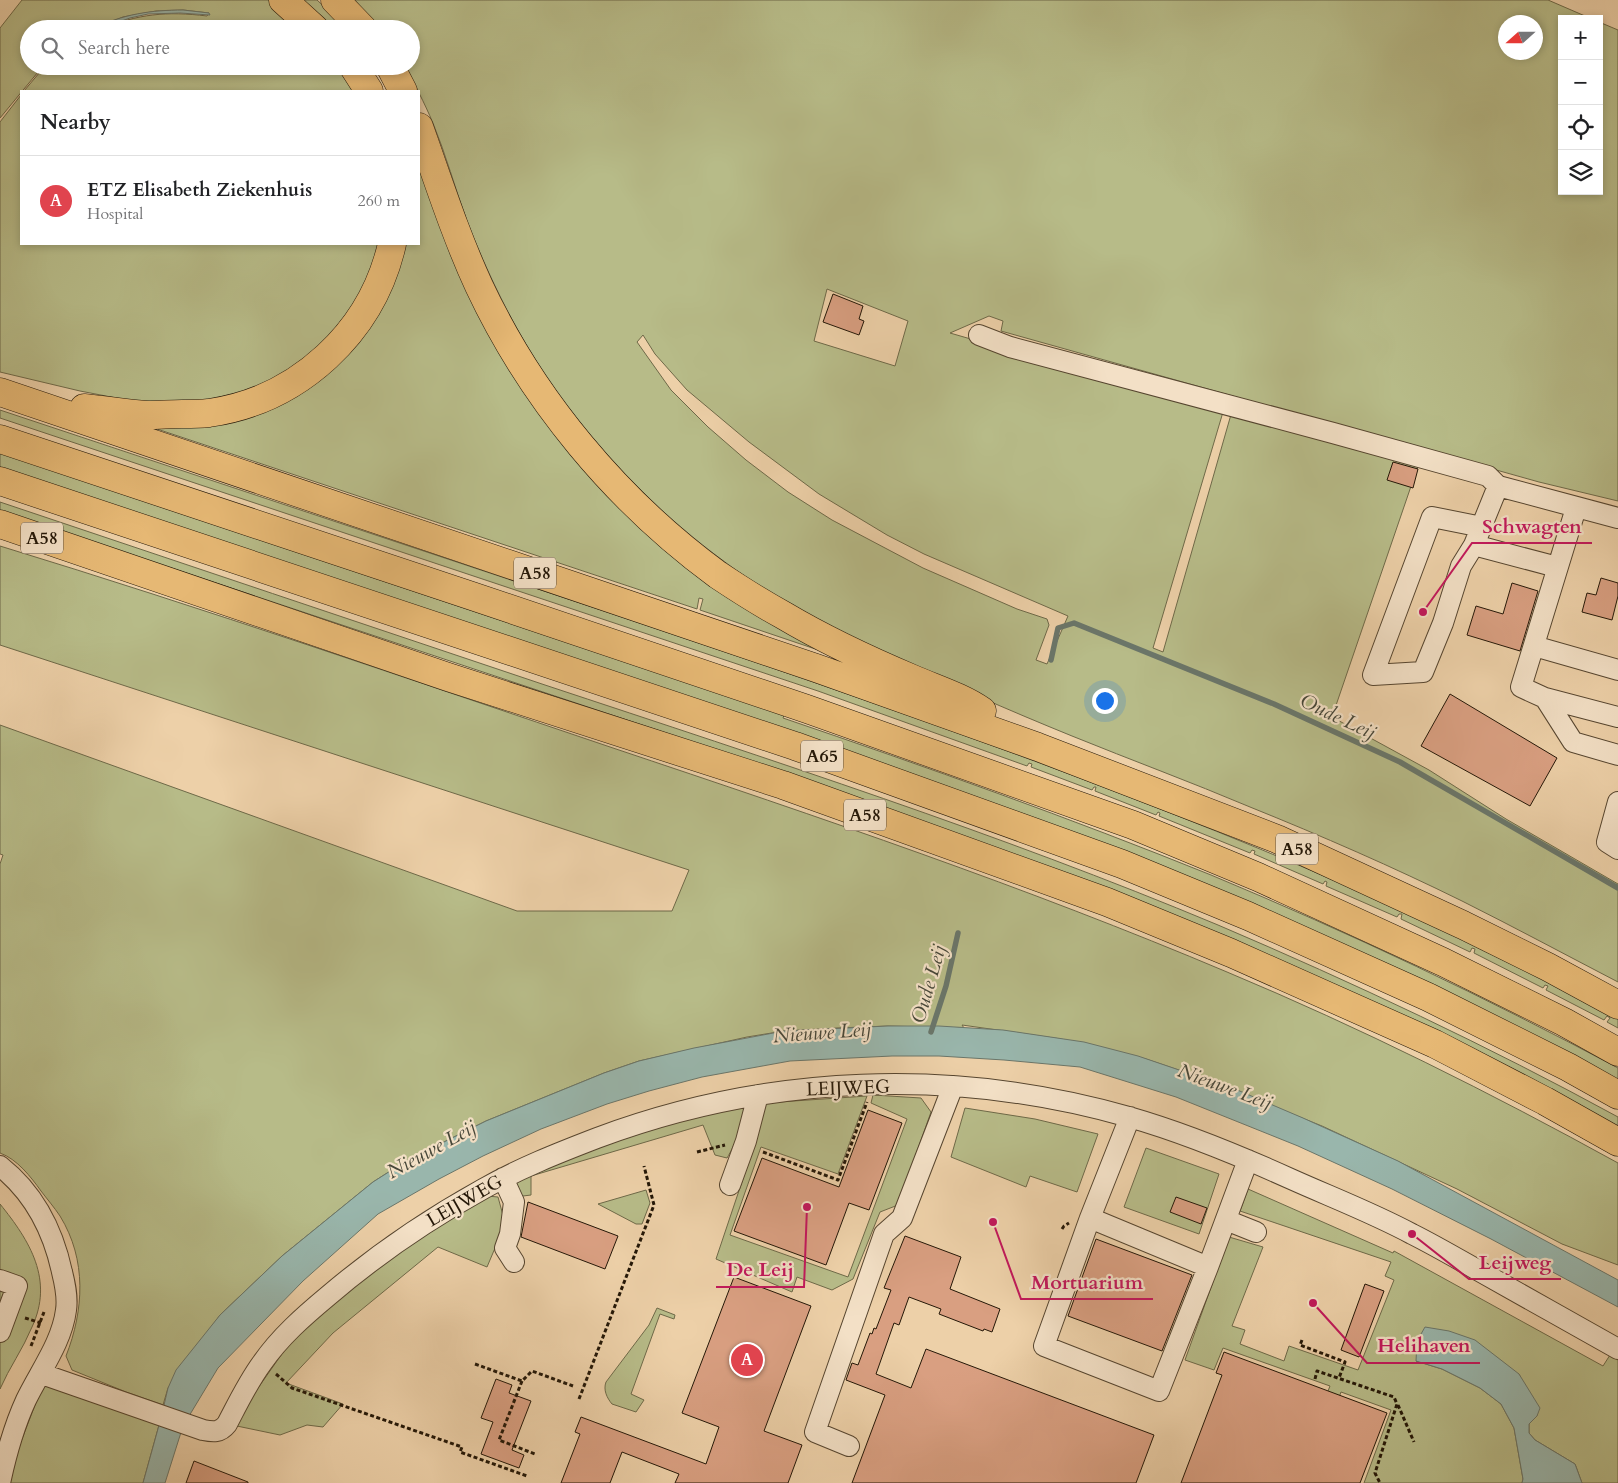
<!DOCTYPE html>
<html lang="en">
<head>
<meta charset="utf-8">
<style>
  body { margin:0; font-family:Cardo,serif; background:#f6f6f6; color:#202124 }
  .controls { position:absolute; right:15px; top:15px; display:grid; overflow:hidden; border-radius:0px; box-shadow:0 2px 8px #0003 }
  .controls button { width:45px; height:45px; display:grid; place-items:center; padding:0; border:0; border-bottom:1px solid #e0e0e0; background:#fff; color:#202124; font:25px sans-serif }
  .compass { position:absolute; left:1498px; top:15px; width:45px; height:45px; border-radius:50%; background:#fff; box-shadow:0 2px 8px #0003; rotate:249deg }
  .you { position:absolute; left:1104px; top:700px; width:18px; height:18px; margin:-12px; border:4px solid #fff; border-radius:50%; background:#1a73e8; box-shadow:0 0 0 8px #1a73e833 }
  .badge { display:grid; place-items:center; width:32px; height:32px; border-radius:50%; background:#8f2418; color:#fff; font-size:16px; font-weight:700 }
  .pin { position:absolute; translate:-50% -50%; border:2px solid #fff; box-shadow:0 1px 5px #0006 }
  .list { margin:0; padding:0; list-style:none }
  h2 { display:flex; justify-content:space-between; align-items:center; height:65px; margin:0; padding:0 20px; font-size:21px }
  h2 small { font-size:16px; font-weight:400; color:#757577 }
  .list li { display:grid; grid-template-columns:32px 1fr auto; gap:15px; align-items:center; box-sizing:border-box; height:90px; padding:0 20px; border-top:1px solid #e0e0e0 }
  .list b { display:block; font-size:19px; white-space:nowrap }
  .list p { margin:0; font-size:16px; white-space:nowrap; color:#757577 }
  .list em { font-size:16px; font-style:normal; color:#757577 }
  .icon { flex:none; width:28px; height:28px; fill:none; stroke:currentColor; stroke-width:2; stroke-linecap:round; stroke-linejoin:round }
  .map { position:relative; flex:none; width:1618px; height:1483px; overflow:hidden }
  .search { position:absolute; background:#fff; box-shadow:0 2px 8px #0003; left:20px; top:20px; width:400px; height:55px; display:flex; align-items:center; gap:12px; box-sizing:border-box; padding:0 18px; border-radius:28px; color:#757577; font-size:19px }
  .panel { position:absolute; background:#fff; box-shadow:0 2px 8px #0003; left:20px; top:90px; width:400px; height:155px; border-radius:0px }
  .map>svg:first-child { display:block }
  .green { fill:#b7bb88; stroke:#6e6948; fill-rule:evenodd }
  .water { fill:#99b6ac; stroke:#6a766a }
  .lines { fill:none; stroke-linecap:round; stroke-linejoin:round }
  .stream { stroke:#6a766a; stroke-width:5.5 }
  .building { fill:#d99f81; stroke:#241707 }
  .minor-casing { stroke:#56452f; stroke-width:22 }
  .highway-casing { stroke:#241707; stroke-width:29 }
  .path { stroke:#241707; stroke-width:3; stroke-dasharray:4 2.5; stroke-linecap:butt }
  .minor { stroke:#f3e0c6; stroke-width:20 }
  .highway { stroke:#e6b874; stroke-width:28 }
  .labels { text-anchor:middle; stroke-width:4.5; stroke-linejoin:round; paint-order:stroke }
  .shield { fill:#f3e0c6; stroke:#625340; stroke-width:1 }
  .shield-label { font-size:18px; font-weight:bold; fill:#241707 }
  .street-label { font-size:19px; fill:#241707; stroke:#f3e0c6 }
  .water-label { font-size:20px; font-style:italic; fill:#474739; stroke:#f3e0c6 }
  .leader { fill:none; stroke:#c2185b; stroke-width:2 }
  .callout-dot { fill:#c2185b; stroke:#f3e0c6; stroke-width:2 }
  .callout-label { font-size:20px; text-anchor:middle; font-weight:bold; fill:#c2185b; stroke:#f3e0c6; stroke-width:4.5; stroke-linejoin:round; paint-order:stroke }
</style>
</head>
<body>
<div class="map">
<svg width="1618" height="1483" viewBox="0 0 1618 1483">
  <rect width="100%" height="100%" fill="#edd0a8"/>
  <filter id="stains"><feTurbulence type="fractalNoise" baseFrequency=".004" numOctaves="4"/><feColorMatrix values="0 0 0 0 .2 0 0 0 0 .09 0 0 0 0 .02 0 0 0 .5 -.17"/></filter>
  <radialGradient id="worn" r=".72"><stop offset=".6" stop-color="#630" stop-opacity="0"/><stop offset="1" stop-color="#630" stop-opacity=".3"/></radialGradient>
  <path class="green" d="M22 0H273L306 29H100C139 14 166 11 207 16L209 13 183 10 156 11 123 17 94 29H29V66H43L0 118V28Z
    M303 0H317L348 29H335Z
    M351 0H1548L1592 19H1562V191H1599V22L1618 30V501L1539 482 1001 331 1003 321 989 316 950 333 1223 412 1153 648 1163 652 1232 411 1420 460 1332 717 1429 770 1506 819 1618 884V982C1566 955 1514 927 1462 901 1393 867 1322 836 1250 807 1191 782 1131 760 1072 736 1008 710 944 682 882 652 832 627 782 603 736 570 675 527 621 475 575 416 528 357 494 290 467 221 455 188 446 155 433 123 424 102 415 85 405 66H411V29H378ZM1506 22H1536V52H1506ZM827 289 908 321 895 366 814 341ZM643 335 655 354 687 390 749 442 819 494 887 535 924 554 1068 616 1047 664 1036 660 1049 625 1047 619 1017 609 923 568 832 520 788 492 746 460 708 427 671 390 637 342Z
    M45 66H343L360 91H24Z
    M21 95V244H382L365 291 323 347 260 388 194 403 132 401 80 391 0 372V122Z
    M419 145 563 434 839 657 700 610 703 599 699 598 697 609 145 425 277 401 402 244H419Z
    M0 410C206 479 413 547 619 616 866 699 1113 784 1352 888 1443 928 1530 973 1618 1018V1028L1607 1022 1610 1018 1607 1016 1604 1020 1546 990 1548 986 1545 985 1543 988 1474 953 1475 949 1472 948 1470 952 1401 919 1402 914H1399L1397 917 1326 886 1327 882 1325 881 1323 884 1254 854 1255 851 1252 850 1250 853 1159 816 1160 813 1158 812 1156 815 1095 791 1096 787H1094L1092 790 1031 767 1032 764 1029 763 1027 766 818 691 0 418Z
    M0 453 784 715 783 718C927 767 1070 818 1211 875 1350 933 1485 997 1618 1068V1080L1040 820 879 762 772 725 0 467Z
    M0 502C182 563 363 624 545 685 771 760 998 833 1218 925 1354 983 1488 1046 1618 1117V1128L819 784 0 511Z
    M0 546C206 609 409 679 613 748 819 817 1026 887 1227 972 1361 1028 1491 1093 1618 1163V1265L1562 1244 1457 1189 1322 1126 1202 1078 1146 1059 1061 1039 962 1025 964 1028 888 1026 837 1028 784 1031 747 1037 639 1061 604 1073 486 1121 406 1161 373 1182 282 1256 220 1315 168 1388 163 1405 126 1392 72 1370 66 1356C84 1310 87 1260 60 1216 54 1207 47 1199 41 1191 31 1177 17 1159 0 1153V864L3 855 0 854V725L517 911H672L689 870 0 645Z
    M873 1095 921 1098 931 1112 898 1205 880 1212 853 1279 832 1290 797 1277 792 1292 716 1259 757 1137 764 1103 867 1096 838 1174 761 1147 730 1235 848 1277 907 1119 871 1103Z
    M743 1105C746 1120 735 1145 727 1158L715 1155 703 1125 531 1176V1195L523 1196 516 1191 517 1179 632 1130Z
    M965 1108 1035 1119 1098 1134 1077 1192 1030 1176 1026 1187 951 1157Z
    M1146 1148 1219 1174 1199 1234 1124 1207Z
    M1248 1189 1393 1253 1394 1251 1603 1366 1610 1355 1618 1360V1483H1582L1575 1464 1535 1440 1529 1433V1424L1537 1416 1519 1374 1416 1361 1442 1369 1480 1388 1501 1404 1514 1428 1523 1479 1522 1483H1364L1391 1410 1341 1392 1322 1443 1309 1439 1330 1386 1223 1348 1214 1370 1185 1360 1229 1237 1263 1247 1232 1326 1245 1330 1240 1344 1284 1361 1289 1346 1358 1370 1394 1280 1385 1276 1391 1262 1240 1211Z
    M646 1190 650 1203 642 1224H636L598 1204Z
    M487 1196 498 1197 504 1219 501 1234 487 1267 438 1247 333 1333 286 1383 343 1404 323 1427 307 1425 280 1435 232 1425 291 1341 332 1300 401 1247Z
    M0 1204C30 1241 54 1280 32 1327 23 1349 9 1368 0 1389Z
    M657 1308 675 1315 674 1319 660 1314 631 1394 644 1400 636 1412 612 1404C607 1398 603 1390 606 1382L649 1325Z
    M43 1384 159 1425 143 1483H10L14 1460Z"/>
  <path class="water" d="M183 10 209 13 210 15 180 13 148 14 130 18 100 29H94C121 14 153 10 183 10Z
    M888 1026H939L1003 1030 1084 1042 1138 1056 1235 1089 1303 1118 1398 1161 1618 1280V1307L1491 1239 1392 1189 1298 1146 1176 1097 1080 1067 1004 1060 939 1056H892L790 1061 702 1077 649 1091 607 1104 541 1129 483 1156 439 1179 378 1214 303 1281 218 1368 183 1426 165 1483H143L161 1418 168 1388 176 1370 220 1315 282 1256 373 1182 406 1161 486 1121 604 1073 639 1061 694 1048 784 1031Z
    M1425 1327 1449 1331 1475 1340 1519 1374 1540 1408 1537 1416 1529 1424V1433L1535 1440 1575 1464 1582 1483H1522L1523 1479 1514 1428 1501 1404 1480 1388 1442 1369 1416 1361 1417 1341Z"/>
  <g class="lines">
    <path class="stream" d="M1051 660 1058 628 1074 623 1274 704 1400 762 1618 888
      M931 1032 946 986 958 933"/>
  </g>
  <path class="building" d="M833 294 863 306 859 319 864 321 859 335 823 322Z
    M1393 462 1418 469 1413 488 1387 480Z
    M1601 578 1618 583V596L1612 620 1582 612 1587 593 1596 595Z
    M1512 583 1538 591 1520 651 1467 635 1476 606 1503 614Z
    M1450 694 1557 758 1530 806 1421 746Z
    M868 1110 902 1123 869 1210 849 1203 826 1265 734 1231 762 1158 839 1187Z
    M1176 1197 1207 1208 1201 1224 1170 1212Z
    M528 1202 618 1236 605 1269 521 1237Z
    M905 1236 961 1257 950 1289 1000 1309 992 1332 984 1329 983 1331 939 1314 941 1309 909 1297 899 1325 894 1323 876 1374 911 1388 926 1349 1154 1435 1136 1483H852L885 1395 846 1380 852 1363 858 1365 870 1333 872 1334 874 1328 876 1329 891 1290 884 1288Z
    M1096 1239 1192 1275 1162 1351 1068 1316Z
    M734 1277 811 1306 764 1431 802 1445 788 1483H675L679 1474 622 1452 610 1483H561L580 1434 575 1432 581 1417 706 1464 719 1427 682 1413Z
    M1365 1284 1384 1291 1359 1357 1341 1350Z
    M1224 1352 1387 1413 1360 1483H1181L1222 1375 1216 1373Z
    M496 1379 512 1385 509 1393 531 1401 512 1450 524 1455 519 1468 481 1454 493 1422 481 1418Z
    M194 1461 248 1482V1483H186Z"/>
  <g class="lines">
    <g class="minor-casing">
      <path id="minor" d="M979 335 1010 347 1333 433 1488 476 1498 486
        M1576 508 1521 687 1545 698 1573 742 1618 755
        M1482 527 1432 517 1373 675 1423 672 1443 623 1461 566 1474 545 1498 486 1618 518
        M1474 545 1557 567
        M1534 646 1618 670
        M1545 698 1618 717
        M1618 802 1607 842 1618 849
        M1130 1117 1090 1218 1208 1267 1248 1160
        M0 1166C34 1193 53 1230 62 1272 65 1284 68 1297 66 1310 62 1342 40 1371 26 1400 14 1426 6 1455 0 1483
        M503 1178 514 1202 510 1234 505 1248 514 1262
        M730 1185 746 1141 758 1095
        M1090 1218 1044 1346 1159 1391 1208 1267
        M1226 1220 1256 1232
        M0 1280 17 1286 0 1332
        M42 1374 203 1430C213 1432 220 1433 227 1424 238 1403 248 1382 262 1363 280 1337 304 1316 328 1296 376 1255 427 1220 483 1189 520 1168 558 1153 597 1138 768 1074 954 1067 1129 1117 1185 1133 1238 1155 1291 1179 1331 1197 1373 1213 1412 1234 1436 1246 1458 1259 1481 1272 1527 1298 1572 1323 1618 1349
        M849 1446 815 1432 884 1234 902 1218 953 1086"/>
    </g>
    <g class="highway-casing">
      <path id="highway" d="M283 0 315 29
        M335 0 363 29
        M353 66 369 91
        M390 66 403 91
        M419 127C438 180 455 234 479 286 532 399 617 501 718 575 739 589 761 603 783 615 825 640 868 660 913 679 936 689 962 697 982 711
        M0 392 816 668 1038 747 1277 839 1463 925 1548 967 1618 1005
        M84 408C105 410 127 414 148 415 159 415 171 414 182 414 191 414 200 414 209 413 299 400 372 332 392 244
        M0 439 472 596 807 709 1133 825 1258 877 1443 962 1564 1022 1618 1052
        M0 481 795 746 1122 864 1248 916 1428 997 1568 1067 1618 1095
        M0 524 448 677 783 785 1107 902 1231 953 1435 1044 1545 1101 1618 1142"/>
    </g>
    <path class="path" d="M697 1152 725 1145
      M763 1152 838 1180 867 1102
      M1062 1229 1064 1226 1069 1223
      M25 1318 41 1323
      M1302 1340 1300 1345 1345 1362 1339 1378
      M31 1346 44 1312
      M475 1364 522 1381 532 1371 573 1386
      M276 1374 292 1388 462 1447 460 1452 527 1476
      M1315 1379 1317 1371 1394 1397 1397 1404 1375 1473 1380 1483
      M522 1381 499 1440 535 1454
      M579 1399 654 1205 644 1166
      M1398 1405 1414 1442"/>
    <use href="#minor" class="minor"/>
    <use href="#highway" class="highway"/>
  </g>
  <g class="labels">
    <g class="shield">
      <rect x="21" y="522.5" width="42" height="31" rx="4"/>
      <rect x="514" y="557.5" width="42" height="31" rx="4"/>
      <rect x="801" y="740.5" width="42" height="31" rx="4"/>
      <rect x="844" y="799.5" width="42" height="31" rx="4"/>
      <rect x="1276" y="833.5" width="42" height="31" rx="4"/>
    </g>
    <g class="shield-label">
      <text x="42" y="544">A58</text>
      <text x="535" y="579">A58</text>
      <text x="822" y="762">A65</text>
      <text x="865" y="821">A58</text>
      <text x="1297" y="855">A58</text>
    </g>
    <g class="street-label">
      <text transform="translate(848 1087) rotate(-2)" y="7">LEIJWEG</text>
      <text transform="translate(464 1200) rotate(-30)" y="7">LEIJWEG</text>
    </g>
    <g class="water-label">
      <text transform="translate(1338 716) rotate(25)" y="7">Oude Leij</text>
      <text transform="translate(928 984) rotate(-74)" y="7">Oude Leij</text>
      <text transform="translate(822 1032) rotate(-4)" y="7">Nieuwe Leij</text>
      <text transform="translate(1225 1086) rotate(20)" y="7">Nieuwe Leij</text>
      <text transform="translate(431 1149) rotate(-29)" y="7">Nieuwe Leij</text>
    </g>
  </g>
  <path class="leader" d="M1423 612L1472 543H1592M1412 1234L1469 1279H1561M807 1207L804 1287H716M993 1222L1021 1299H1153M1313 1303L1367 1363H1480"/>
  <g class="callout-dot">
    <circle cx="1423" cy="612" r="5"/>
    <circle cx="1412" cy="1234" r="5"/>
    <circle cx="807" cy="1207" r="5"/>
    <circle cx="993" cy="1222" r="5"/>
    <circle cx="1313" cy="1303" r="5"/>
  </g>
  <g class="callout-label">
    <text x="1532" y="533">Schwagten</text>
    <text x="1515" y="1269">Leijweg</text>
    <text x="760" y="1276">De Leij</text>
    <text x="1087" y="1289">Mortuarium</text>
    <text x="1424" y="1352">Helihaven</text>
  </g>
  <rect width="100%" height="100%" filter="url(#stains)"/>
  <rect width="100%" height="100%" fill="url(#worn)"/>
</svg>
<div class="controls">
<button>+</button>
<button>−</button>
<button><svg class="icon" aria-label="locate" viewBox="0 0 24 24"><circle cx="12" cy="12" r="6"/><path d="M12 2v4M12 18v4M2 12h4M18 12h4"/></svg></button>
<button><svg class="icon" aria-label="layers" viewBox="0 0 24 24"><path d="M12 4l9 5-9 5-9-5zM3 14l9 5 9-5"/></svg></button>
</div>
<svg class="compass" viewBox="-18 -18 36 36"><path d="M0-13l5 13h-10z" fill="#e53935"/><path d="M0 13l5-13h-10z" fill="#757577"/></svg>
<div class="you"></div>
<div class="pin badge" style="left:747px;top:1360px;background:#e0444e">A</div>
<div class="search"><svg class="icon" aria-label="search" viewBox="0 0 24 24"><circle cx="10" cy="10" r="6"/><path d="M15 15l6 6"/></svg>Search here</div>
<section class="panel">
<h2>Nearby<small></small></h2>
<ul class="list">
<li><span class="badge" style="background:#e0444e">A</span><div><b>ETZ Elisabeth Ziekenhuis</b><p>Hospital</p></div><em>260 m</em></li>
</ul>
</section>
</div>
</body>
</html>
